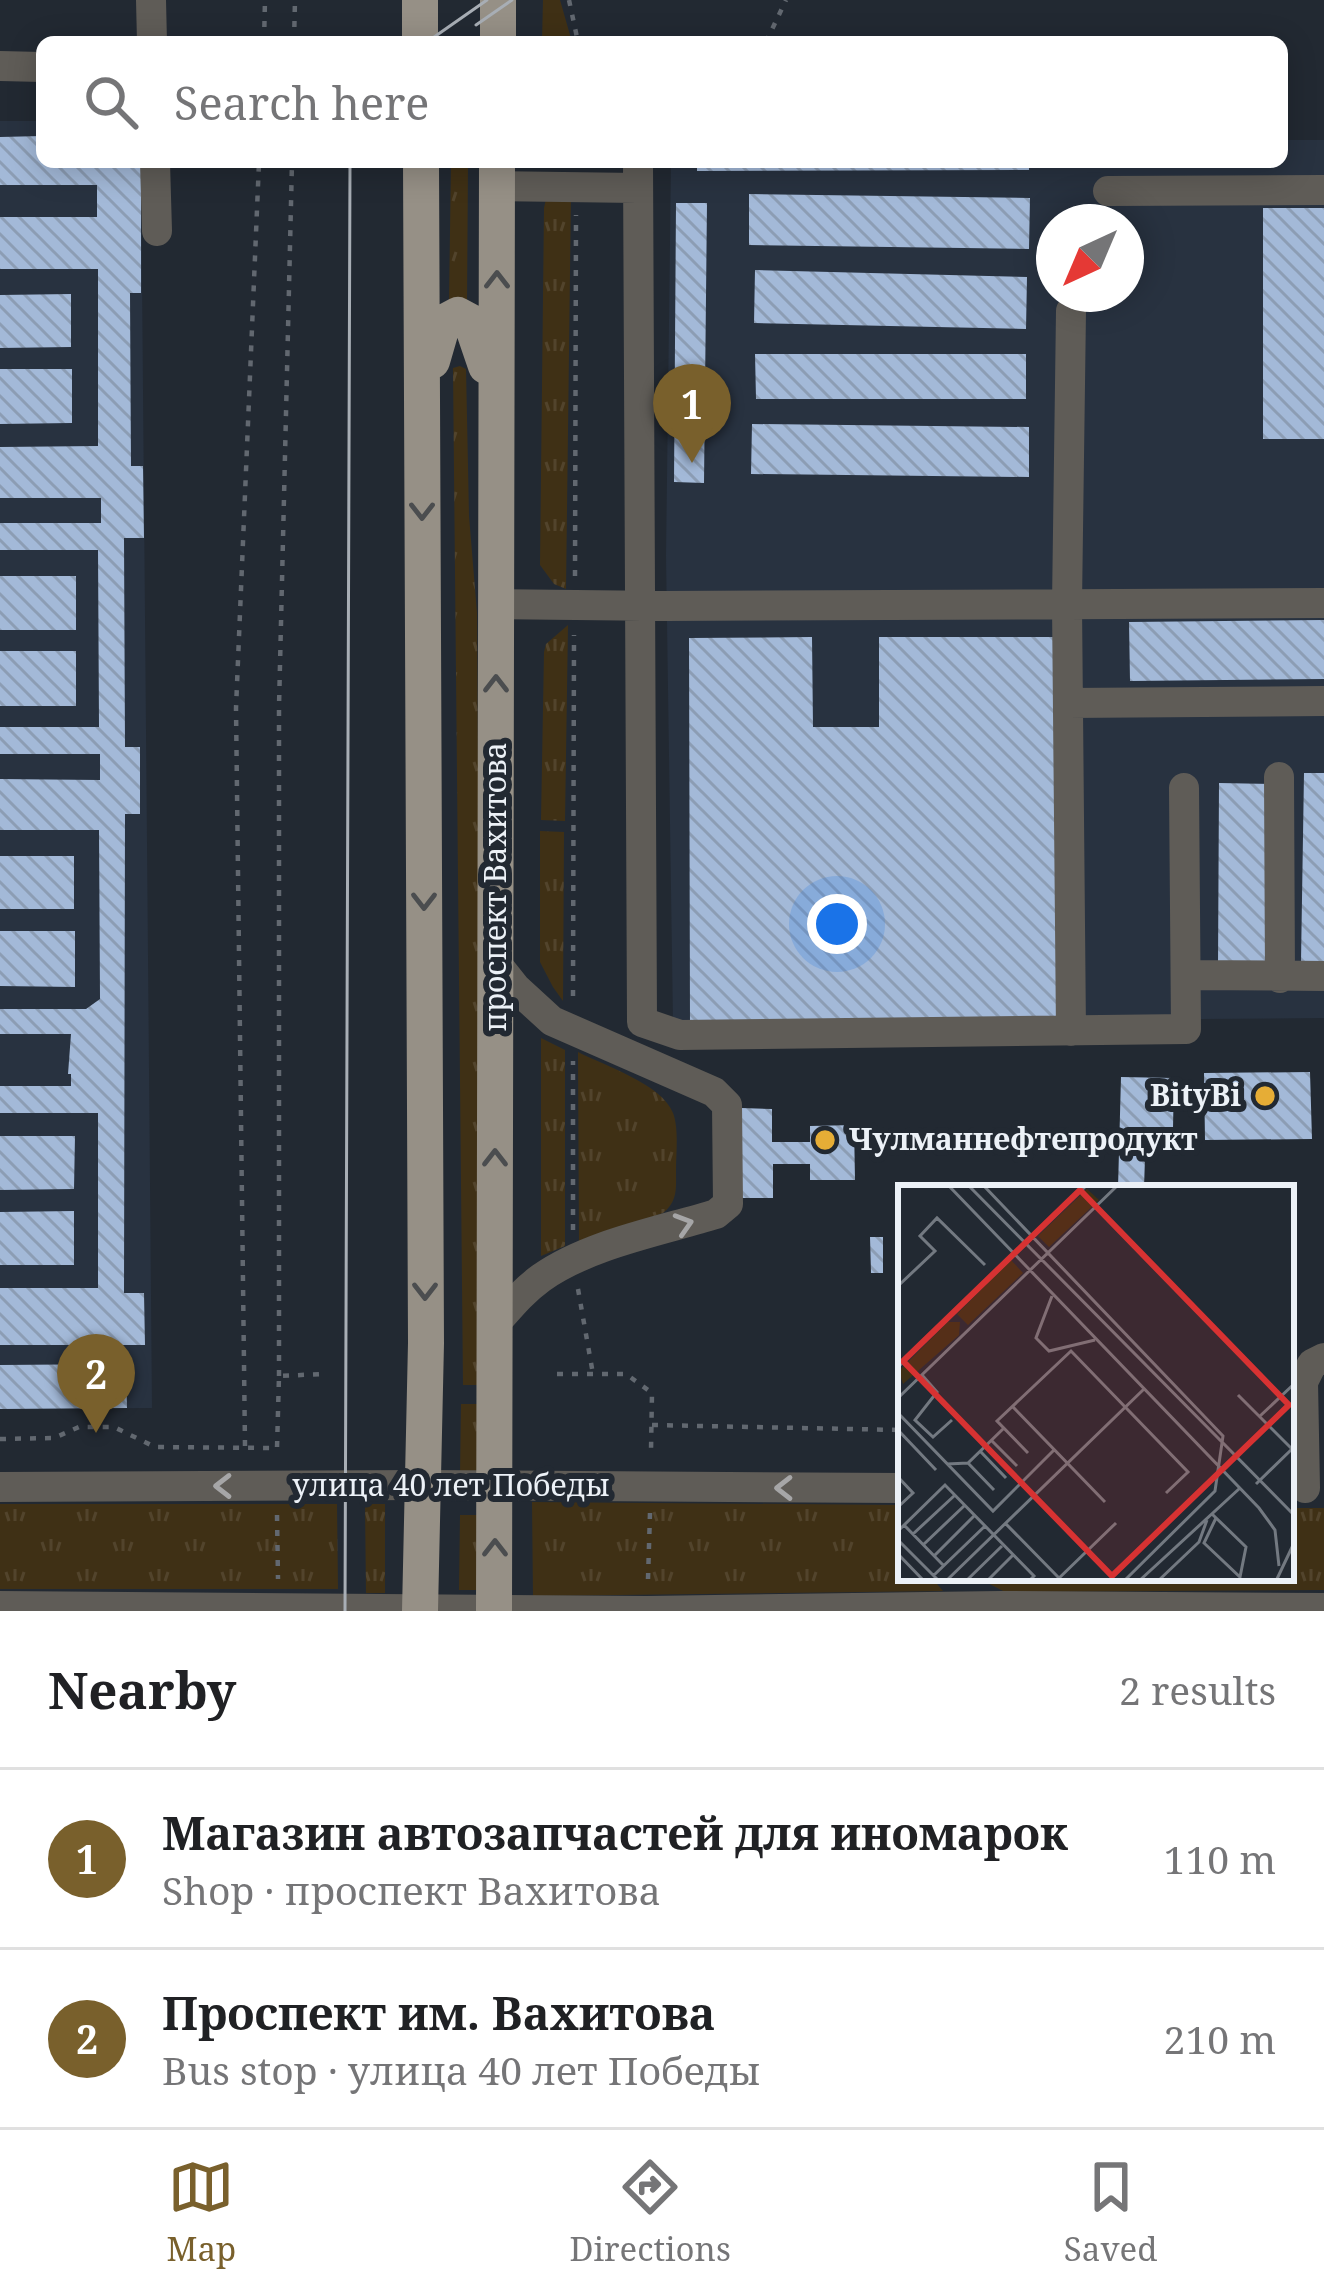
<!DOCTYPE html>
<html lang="en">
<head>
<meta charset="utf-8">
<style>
  body { margin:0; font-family:"Noto Serif",serif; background:#f6f6f6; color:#202124 }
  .compass { position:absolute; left:1036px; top:204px; width:108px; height:108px; border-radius:50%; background:#fff; box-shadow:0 6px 30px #0003; rotate:224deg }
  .you { position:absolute; left:837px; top:924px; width:42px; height:42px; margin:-30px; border:9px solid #fff; border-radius:50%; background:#1a73e8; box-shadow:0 0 0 18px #1a73e833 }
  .badge { display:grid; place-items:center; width:78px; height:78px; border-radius:50%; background:#79602c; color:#fff; font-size:39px; font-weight:700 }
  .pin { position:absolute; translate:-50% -99px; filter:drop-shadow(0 3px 6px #0008) }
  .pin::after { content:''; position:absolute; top:63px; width:42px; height:36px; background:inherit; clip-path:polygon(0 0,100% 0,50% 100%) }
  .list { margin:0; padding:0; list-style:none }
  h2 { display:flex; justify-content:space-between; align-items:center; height:156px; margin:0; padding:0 48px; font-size:51px }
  h2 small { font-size:39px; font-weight:400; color:#757577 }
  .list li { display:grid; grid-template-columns:78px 1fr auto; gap:36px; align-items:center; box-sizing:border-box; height:180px; padding:0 48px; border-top:3px solid #e0e0e0 }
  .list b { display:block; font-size:45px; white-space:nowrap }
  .list p { margin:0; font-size:39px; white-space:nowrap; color:#757577 }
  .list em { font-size:39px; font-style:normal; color:#757577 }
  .icon { flex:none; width:66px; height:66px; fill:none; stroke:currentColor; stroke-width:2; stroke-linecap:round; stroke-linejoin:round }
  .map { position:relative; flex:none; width:1324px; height:1611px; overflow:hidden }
  .search { position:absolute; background:#fff; box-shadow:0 6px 30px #0003; left:36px; right:36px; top:36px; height:132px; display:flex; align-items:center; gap:30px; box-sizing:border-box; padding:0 42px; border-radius:18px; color:#757577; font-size:45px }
  .sheet { height:516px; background:#fff }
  nav { display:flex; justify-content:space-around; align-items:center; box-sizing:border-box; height:168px; border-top:3px solid #e0e0e0; background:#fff; font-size:33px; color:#757577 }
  nav a { display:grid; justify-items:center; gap:6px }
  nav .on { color:#79602c }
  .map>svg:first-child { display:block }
  .built { fill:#283240; fill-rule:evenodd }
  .grass { fill:url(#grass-tufts) }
  .building { fill:url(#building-back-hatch) }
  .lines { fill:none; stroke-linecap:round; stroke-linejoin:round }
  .path { stroke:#626870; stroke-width:4.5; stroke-dasharray:6 9; stroke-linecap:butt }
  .minor { stroke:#5f5c57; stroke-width:30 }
  .major { stroke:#969086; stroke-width:36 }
  .tram { stroke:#a8aeb5; stroke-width:3 }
  .oneway { stroke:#4b4d4f }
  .oneway2 { stroke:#a6a6a7 }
  .poi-dot { fill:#e6ad36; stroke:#222932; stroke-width:4.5 }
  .labels { text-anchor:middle; stroke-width:12; stroke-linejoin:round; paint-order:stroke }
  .street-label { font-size:30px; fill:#ecf1f7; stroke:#222932 }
  .poi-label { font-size:30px; font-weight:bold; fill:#ecf1f7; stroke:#222932; text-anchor:end }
  .inset-road { fill:none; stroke:#737981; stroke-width:3 }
  .view { fill:#d73232; fill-opacity:0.15; stroke:#d73232; stroke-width:6 }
  .inset-edge { fill:none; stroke:#ecf1f7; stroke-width:6 }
</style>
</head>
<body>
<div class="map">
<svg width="1324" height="1611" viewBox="0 0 1324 1611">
  <defs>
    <pattern id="grass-tufts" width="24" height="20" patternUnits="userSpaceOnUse" patternTransform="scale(3)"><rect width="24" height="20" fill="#3f3015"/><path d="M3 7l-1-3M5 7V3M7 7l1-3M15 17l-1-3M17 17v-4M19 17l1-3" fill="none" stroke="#52442c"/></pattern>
    <pattern id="building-back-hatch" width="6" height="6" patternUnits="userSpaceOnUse" patternTransform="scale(3)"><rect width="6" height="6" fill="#a3b9d8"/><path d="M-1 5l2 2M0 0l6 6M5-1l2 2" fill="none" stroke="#8c9db4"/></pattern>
  </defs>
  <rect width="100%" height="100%" fill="#222932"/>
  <path class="built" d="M0 121H42V162H141L152 1408 0 1409Z
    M1282 140H1324V1018L673 1023 666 556 671 162H1282ZM1054 222H1126V294H1054Z"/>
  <path class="grass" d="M543 0H560L572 42H542Z
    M451 162H468L467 304 449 303Z
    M571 193 566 589 554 584 540 565 544 208 546 199Z
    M460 366 466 369 469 516 477 613 482 1385H463L453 368Z
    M568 625 565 821 541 820 544 652 546 644Z
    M540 831 564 832 563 1001 553 987 540 962Z
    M541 1038 565 1050V1246L541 1256Z
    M578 1052C605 1066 662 1084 673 1113 679 1129 676 1152 676 1170 676 1188 678 1201 663 1213L579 1243Z
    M461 1404H480L479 1476 460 1475Z
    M532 1502 901 1505V1578H932L943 1591 533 1596Z
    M0 1504H337L338 1589H0Z
    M365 1504H385V1593H366Z
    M1291 1508H1324V1590L1005 1592 978 1578H1291Z
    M460 1515H480L479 1590H459Z"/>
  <path class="building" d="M42 136V162H141V293H130L131 466H143L144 538H124L125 747H140V814H125L124 1293H144L145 1345H0V1288H98V1113H0V1086H71V1074H68L71 1034H0V1009H86L100 999 99 830H0V779L100 780V754H0V727H99L98 550H0V523H101V498H0V447L98 446V269H0V217H97V185H0V137Z
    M697 162H1029V170L697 171Z
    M749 194 1030 198 1029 249 749 245Z
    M676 203H707L704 483 674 482Z
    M1263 208H1324V439H1263Z
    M755 270 1027 277 1026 329 754 323Z
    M71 294V347L0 348V295Z
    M755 354H1026V399H756Z
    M0 369H72V423L0 424Z
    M752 424 1029 427V477L751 474Z
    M0 576H76V630H0Z
    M1324 620V679L1130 681 1129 622Z
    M812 637 813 727H879V637H1065L1067 1026 690 1027 689 638Z
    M0 651H76V706H0Z
    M1304 773H1324V962L1301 961Z
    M1219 783 1274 784 1272 966 1218 965Z
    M0 856H74V909H0Z
    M0 931H75V987L0 986Z
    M1310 1072 1312 1139 1205 1140 1204 1073Z
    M1121 1077 1174 1078 1173 1128 1146 1127 1144 1188H1118Z
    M741 1108 772 1109V1142H810V1126L854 1125 855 1180H810V1164H773V1198H741Z
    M0 1136H75L74 1189 0 1190Z
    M74 1211V1265H0V1212Z
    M870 1237H883V1273H871Z
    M126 1364 127 1408 0 1409V1365Z"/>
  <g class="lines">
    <path class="path" d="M569 0 578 42
      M264 42 265 0
      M294 42 295 0
      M766 42 786 0
      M575 576 576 215
      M573 996 574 635
      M573 1230V1061
      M578 1289 593 1374
      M557 1374H626L652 1393 651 1451
      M279 1376V707L292 162
      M652 1425 901 1430
      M0 1439 54 1438 79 1427H114L155 1447 277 1448 279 1376 323 1374
      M245 1446 236 708 259 162
      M277 1515 278 1579
      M648 1579 650 1513"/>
    <path class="minor" d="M151 0 152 42
      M0 66 42 67
      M155 162 157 231
      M638 162 642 1022 680 1035 1186 1029 1184 788
      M497 186 637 188
      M1108 191 1324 190
      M496 604 665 606 1324 603
      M1068 703 1324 701
      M1279 777 1280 978
      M1187 975 1324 976
      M1071 1031 1067 604 1071 311
      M495 1324C510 1307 523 1291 541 1278 589 1244 661 1231 716 1214L728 1204 727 1105 714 1092 552 1021 516 988 496 963
      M0 1487 423 1485 901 1488
      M1305 1488 1303 1382 1312 1364 1324 1358
      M0 1606 647 1611 1000 1606 1324 1608"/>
    <path class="major" d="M420 0V42
      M498 42V0
      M432 361 443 323 458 315 471 322 486 366
      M420 1611 426 1343 421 162
      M494 1611 497 162"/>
    <path class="tram" d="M476 25 512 0
      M427 42 487 0
      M345 1611 350 162"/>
  </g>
  <defs><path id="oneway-chevron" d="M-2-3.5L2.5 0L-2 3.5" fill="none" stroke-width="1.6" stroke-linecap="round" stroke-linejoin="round" transform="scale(3)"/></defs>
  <g class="oneway">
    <use href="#oneway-chevron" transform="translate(497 280) rotate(-90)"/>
    <use href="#oneway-chevron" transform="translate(422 511) rotate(90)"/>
    <use href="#oneway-chevron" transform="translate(496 684) rotate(-90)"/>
    <use href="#oneway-chevron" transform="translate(424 901) rotate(90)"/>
    <use href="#oneway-chevron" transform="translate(495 1158) rotate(-90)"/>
    <use href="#oneway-chevron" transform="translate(425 1291) rotate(90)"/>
    <use href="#oneway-chevron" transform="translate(495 1548) rotate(-90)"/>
  </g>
  <g class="oneway2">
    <use href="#oneway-chevron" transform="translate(684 1224) rotate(-17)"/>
    <use href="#oneway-chevron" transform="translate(223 1486) rotate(180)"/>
    <use href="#oneway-chevron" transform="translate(784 1488) rotate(-180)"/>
  </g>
  <g class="poi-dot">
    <circle cx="1265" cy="1096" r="12"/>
    <circle cx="825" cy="1140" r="12"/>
  </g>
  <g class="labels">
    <g class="street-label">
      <text transform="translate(496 887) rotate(-90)" y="10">проспект Вахитова</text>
      <text x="451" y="1496">улица 40 лет Победы</text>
    </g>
    <g class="poi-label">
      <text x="1241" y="1106">BityBi</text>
      <text x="849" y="1150" text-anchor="start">Чулманнефтепродукт</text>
    </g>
  </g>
  <g transform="translate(898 1185)">
    <rect width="396" height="396" fill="#222932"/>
    <path d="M189 4 201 15 151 62 140 51ZM113 75 125 88 70 140 59 129ZM50 137H62L61 150 5 199 1 186Z" fill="#3f3015"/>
    <path class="inset-road" d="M50 0 361 323 377 345 381 381M70 0 396 330M85 0 325 251 317 306 226 396M0 101 37 66 22 51 39 33 87 80M154 111 138 153 151 166 197 155M0 182 189 0M24 190 39 207 17 235 35 252 54 235M340 210 394 264M0 213 220 0M114 221 207 317M0 228 95 326 157 264M362 231 396 199M0 245 38 285M93 255 119 281M82 266 108 293M130 268 99 236 173 166 290 287 268 308M70 278 96 305M49 279 70 278 106 243M0 292 15 308 0 322M358 299 394 264M314 329 348 362 342 392 306 358 318 333M107 338 161 393M6 340 45 380M0 346 47 300 136 391 131 396M15 349 56 311M0 355 41 396M25 360 66 321M0 369 26 396M36 371 76 331M35 391 87 341M48 396 246 204M68 396 104 361M89 396 115 370M158 396 218 338M241 396 342 303M260 396 301 357 309 335M378 396 396 358"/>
    <path class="view" d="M182 5 391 220 214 391 5 176Z"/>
    <rect width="396" height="396" class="inset-edge"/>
  </g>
</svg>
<svg class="compass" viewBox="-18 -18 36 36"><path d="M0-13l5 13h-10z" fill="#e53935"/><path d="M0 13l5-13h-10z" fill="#757577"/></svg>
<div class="you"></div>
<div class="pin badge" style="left:692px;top:463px">1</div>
<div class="pin badge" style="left:96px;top:1433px">2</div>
<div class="search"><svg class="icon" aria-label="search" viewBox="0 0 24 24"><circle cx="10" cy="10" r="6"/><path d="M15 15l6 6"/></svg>Search here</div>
</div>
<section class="sheet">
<h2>Nearby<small>2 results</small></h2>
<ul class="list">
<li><span class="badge">1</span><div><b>Магазин автозапчастей для иномарок</b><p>Shop · проспект Вахитова</p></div><em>110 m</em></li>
<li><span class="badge">2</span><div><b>Проспект им. Вахитова</b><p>Bus stop · улица 40 лет Победы</p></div><em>210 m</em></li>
</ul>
</section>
<nav>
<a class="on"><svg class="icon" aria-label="map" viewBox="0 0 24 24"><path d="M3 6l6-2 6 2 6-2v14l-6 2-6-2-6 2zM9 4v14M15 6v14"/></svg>Map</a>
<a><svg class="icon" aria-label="directions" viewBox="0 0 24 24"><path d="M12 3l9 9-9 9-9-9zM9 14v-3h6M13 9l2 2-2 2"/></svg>Directions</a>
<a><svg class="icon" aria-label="saved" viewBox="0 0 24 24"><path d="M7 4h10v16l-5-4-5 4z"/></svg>Saved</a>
</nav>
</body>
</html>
